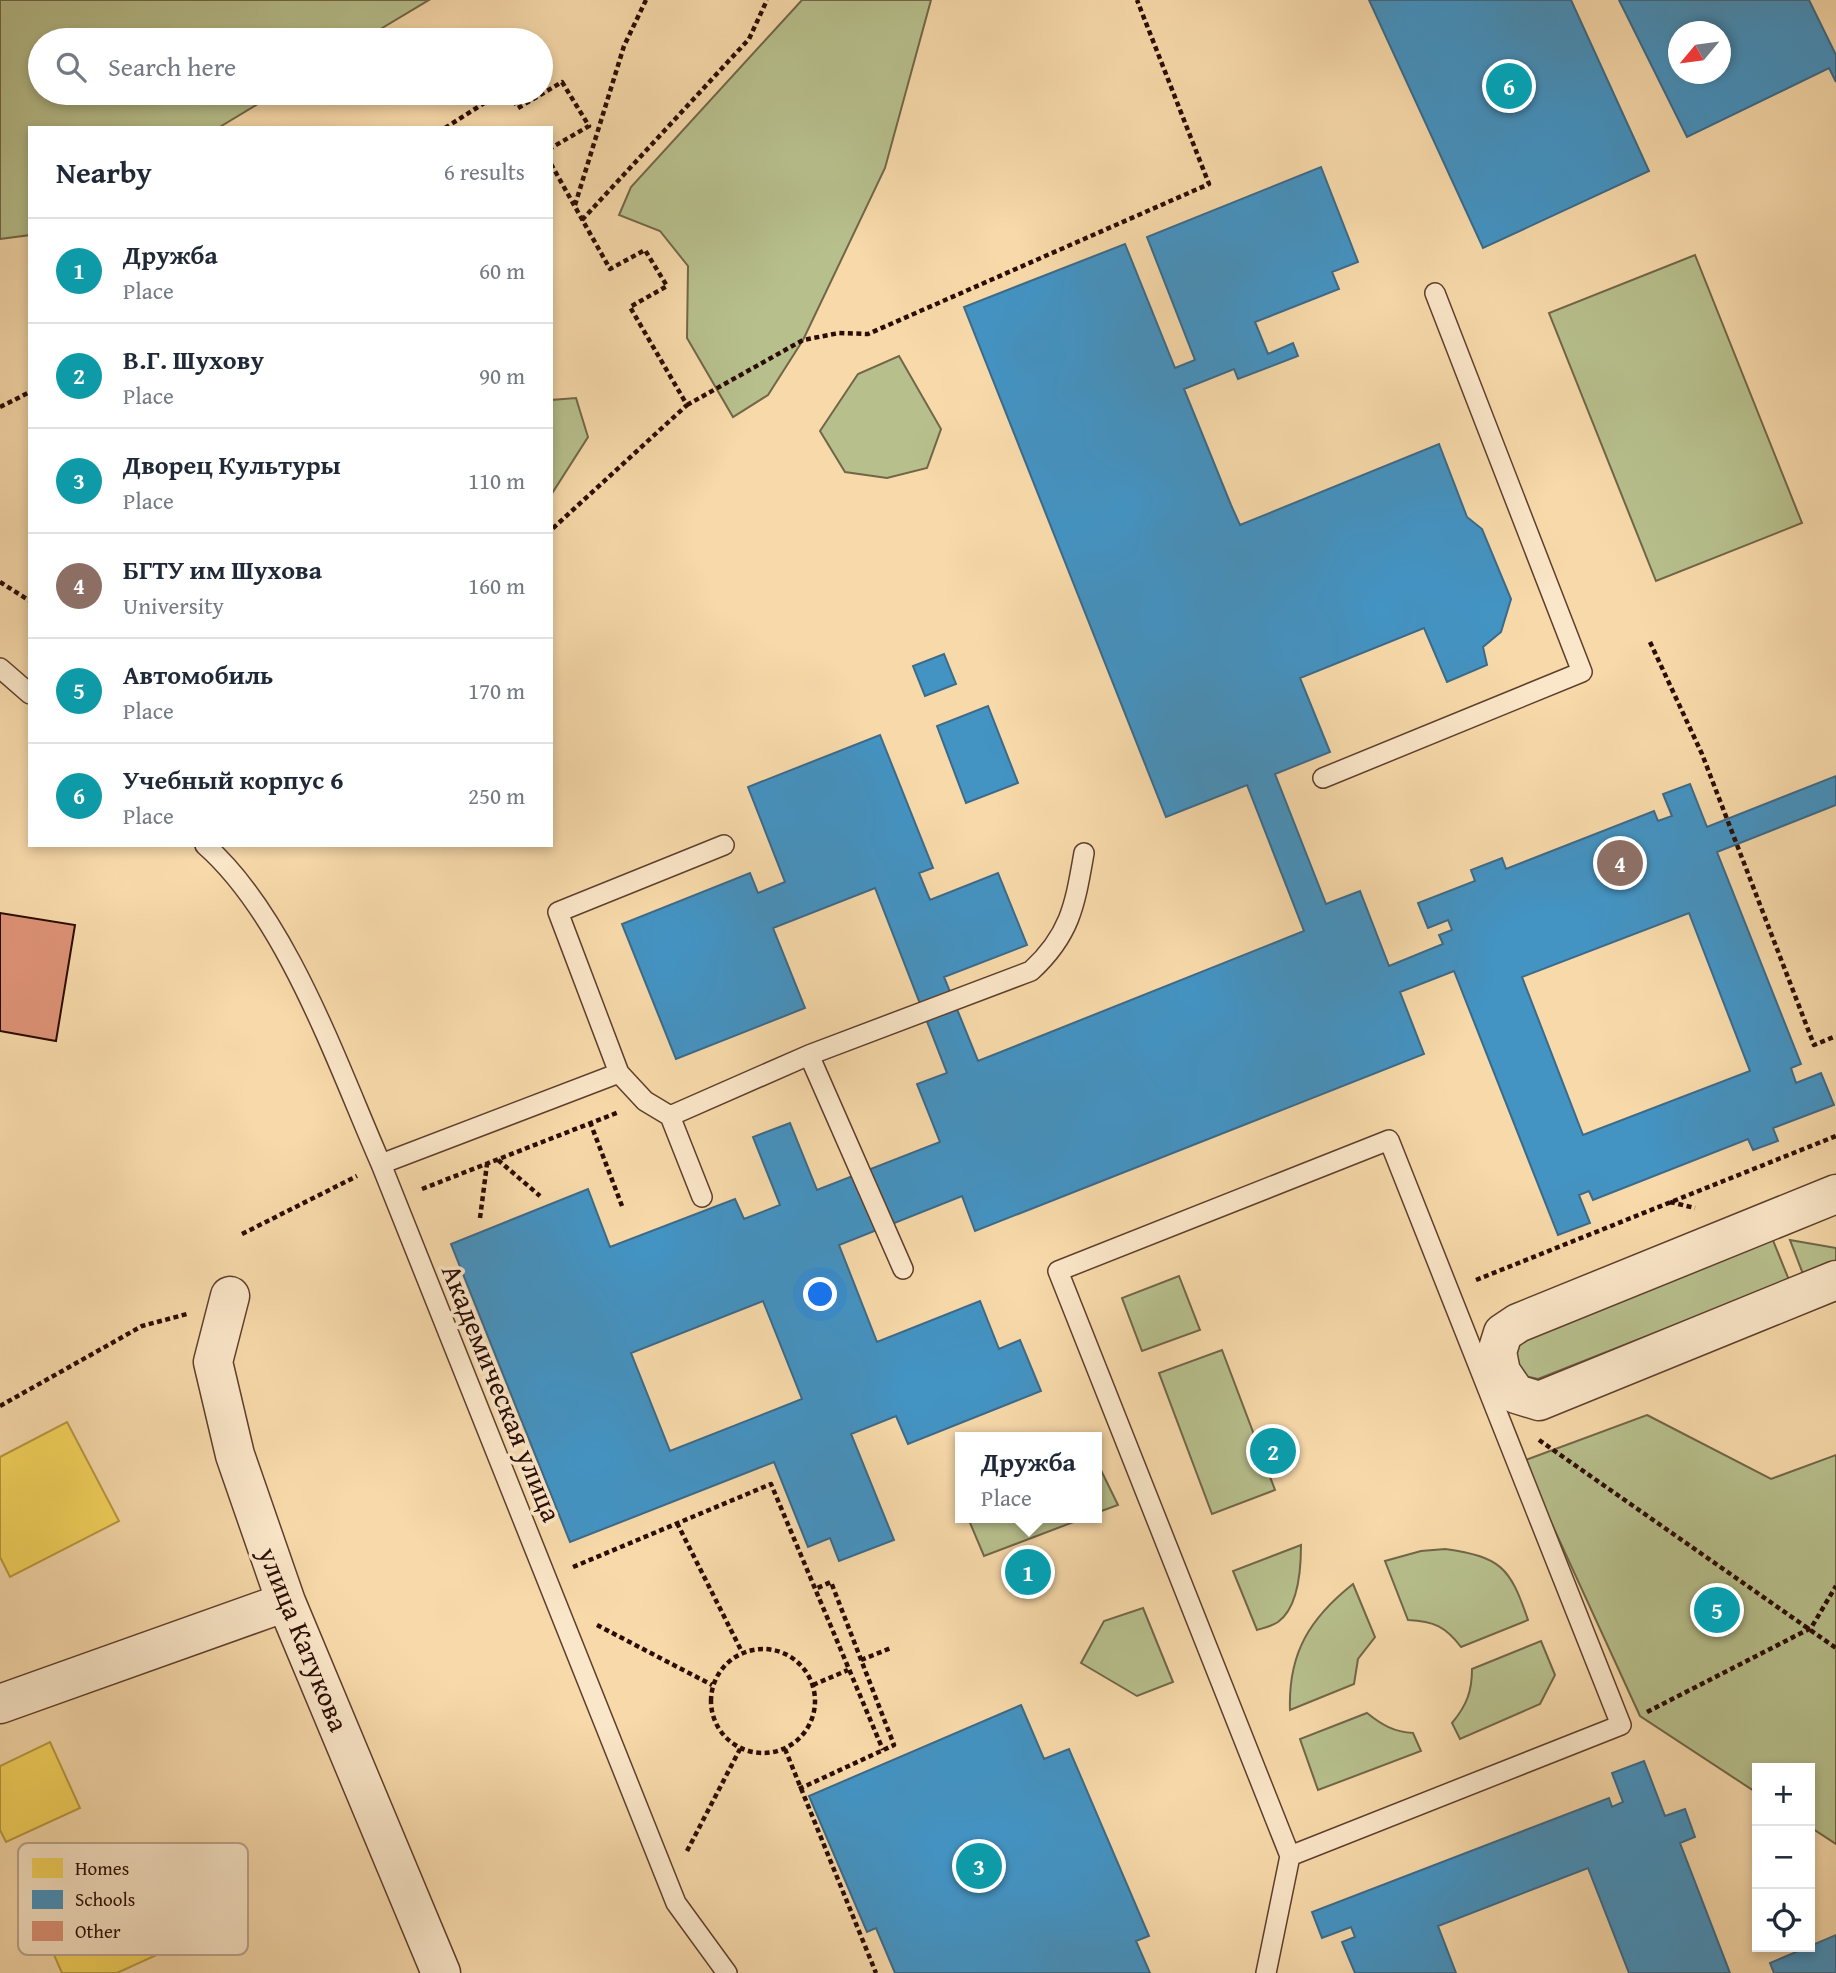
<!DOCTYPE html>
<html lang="en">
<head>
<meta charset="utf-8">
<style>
  body { margin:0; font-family:"Gentium Book Plus",serif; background:#f2f2f3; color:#1f2937 }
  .controls { position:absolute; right:21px; bottom:21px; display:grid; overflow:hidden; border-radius:0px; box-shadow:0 4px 10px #0003 }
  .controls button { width:63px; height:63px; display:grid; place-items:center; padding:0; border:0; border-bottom:2px solid #e0e1e3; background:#fff; color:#1f2937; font:35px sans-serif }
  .compass { position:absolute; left:1668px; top:21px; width:63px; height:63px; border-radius:50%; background:#fff; box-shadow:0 4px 10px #0003; rotate:241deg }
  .you { position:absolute; left:821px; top:1295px; width:24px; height:24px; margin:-18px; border:5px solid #fff; border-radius:50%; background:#1a73e8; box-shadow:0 0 0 10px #1a73e833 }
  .badge { display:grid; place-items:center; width:46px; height:46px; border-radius:50%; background:#2563eb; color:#fff; font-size:23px; font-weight:700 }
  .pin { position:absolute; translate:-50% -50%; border:4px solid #fff; box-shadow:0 2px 7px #0006 }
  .popup { position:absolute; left:955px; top:1432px; width:147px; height:91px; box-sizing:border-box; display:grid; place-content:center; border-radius:0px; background:#fff; filter:drop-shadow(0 2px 5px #0005); font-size:23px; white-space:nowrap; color:#747a83 }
  .popup b { font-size:26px; color:#1f2937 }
  .popup::after { content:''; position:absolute; left:50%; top:100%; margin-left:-14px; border:14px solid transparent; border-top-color:#fff }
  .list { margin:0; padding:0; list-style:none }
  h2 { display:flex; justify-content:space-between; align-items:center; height:91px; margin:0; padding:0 28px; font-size:30px }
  h2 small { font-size:23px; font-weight:400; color:#747a83 }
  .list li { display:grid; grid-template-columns:46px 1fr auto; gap:21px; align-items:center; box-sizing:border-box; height:105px; padding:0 28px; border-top:2px solid #e0e1e3 }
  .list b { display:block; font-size:26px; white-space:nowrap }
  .list p { margin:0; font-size:23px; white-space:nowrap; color:#747a83 }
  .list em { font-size:23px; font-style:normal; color:#747a83 }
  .icon { flex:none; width:38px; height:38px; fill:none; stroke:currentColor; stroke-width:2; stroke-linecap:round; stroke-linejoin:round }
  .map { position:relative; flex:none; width:1836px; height:1973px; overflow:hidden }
  .search { position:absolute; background:#fff; box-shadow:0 4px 10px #0003; left:28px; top:28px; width:525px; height:77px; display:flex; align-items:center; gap:18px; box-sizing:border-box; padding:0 24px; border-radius:38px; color:#747a83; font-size:26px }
  .panel { position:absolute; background:#fff; box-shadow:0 4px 10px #0003; left:28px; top:126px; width:525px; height:721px; border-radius:0px }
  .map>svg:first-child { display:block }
  .green { fill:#b7c08d; stroke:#716648; stroke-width:2 }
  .homes { fill:#f6d55c; stroke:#b99941; stroke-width:2 }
  .schools { fill:#4393c3; stroke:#3c6a89; stroke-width:2; fill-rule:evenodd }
  .building { fill:#de9377; stroke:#2b0c03; stroke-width:2 }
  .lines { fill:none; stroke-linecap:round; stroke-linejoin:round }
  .service-casing { stroke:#5e3f2d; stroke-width:22 }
  .minor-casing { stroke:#5e3f2d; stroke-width:41 }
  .path { stroke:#2b0c03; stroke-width:4.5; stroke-dasharray:5 3.5; stroke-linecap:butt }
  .service { stroke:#fae6c8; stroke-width:19 }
  .minor { stroke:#fae6c8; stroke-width:38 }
  .labels { text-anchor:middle; stroke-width:7; stroke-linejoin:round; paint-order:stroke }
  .street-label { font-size:28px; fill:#2b0c03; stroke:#fae6c8 }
  .key { fill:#fae6c8; stroke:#bca58d; stroke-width:2 }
  .key-label { font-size:19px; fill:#2b0c03 }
</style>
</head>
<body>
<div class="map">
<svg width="1836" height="1973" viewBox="0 0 1836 1973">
  <rect width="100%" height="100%" fill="#f7d9aa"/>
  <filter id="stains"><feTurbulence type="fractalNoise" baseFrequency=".00286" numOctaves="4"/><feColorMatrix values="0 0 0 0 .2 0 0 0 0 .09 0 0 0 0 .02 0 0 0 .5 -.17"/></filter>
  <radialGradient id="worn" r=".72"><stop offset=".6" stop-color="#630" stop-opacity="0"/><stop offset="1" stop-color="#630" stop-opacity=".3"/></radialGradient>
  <path class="green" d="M0 0H429L362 40H40V93H276L218 128H30V235L0 239Z
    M802 0H931L885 168 803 340 768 395 733 417 687 338 688 266 660 231 619 215 631 187Z
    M1695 255 1802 523 1656 581 1549 313Z
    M899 356 941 429 927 468 887 478 845 472 820 431 858 374Z
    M576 398 588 437 551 495V400Z
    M1770 1233 1789 1280 1538 1379 1521 1375 1511 1360 1517 1334Z
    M1790 1240 1836 1248V1262L1803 1274Z
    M1179 1276 1200 1330 1142 1351 1122 1298Z
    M1222 1350 1275 1490 1212 1514 1159 1373Z
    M1647 1415 1771 1479 1836 1455V1844L1810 1827V1768H1757V1793L1640 1716 1523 1461Z
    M1096 1460 1118 1505 1096 1513Z
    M968 1518H967H1084L984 1556Z
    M1301 1545C1301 1568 1299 1607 1278 1622 1272 1626 1264 1628 1257 1630L1233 1571Z
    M1445 1549C1501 1557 1510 1567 1528 1620L1461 1647C1446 1627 1434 1621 1408 1620L1385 1561 1421 1551Z
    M1353 1584 1375 1637 1358 1659 1354 1684 1290 1710C1288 1653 1310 1618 1353 1584Z
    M1143 1608 1173 1682 1137 1696 1081 1663 1104 1621Z
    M1541 1641 1555 1675 1540 1704 1460 1739 1452 1723C1467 1705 1472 1691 1472 1669Z
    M1367 1713C1382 1725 1394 1732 1413 1733L1421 1751 1318 1790 1300 1739Z"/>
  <path class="homes" d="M67 1422 119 1521 10 1577 0 1557V1457Z
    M50 1742 80 1808 6 1842 0 1830V1766Z
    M119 1856 161 1953 117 1973H62L28 1896Z"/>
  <path class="schools" d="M1369 0H1571L1649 171 1483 248Z
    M1619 0H1809L1836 55V82L1829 68 1687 137ZM1678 32H1720V74H1678Z
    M1321 167 1358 262 1332 272 1339 289 1255 322 1268 354 1293 343 1298 356 1238 379 1234 369 1184 389 1231 505 1240 525 1439 444 1467 517 1482 529 1511 599 1501 632 1483 647 1487 665 1447 682 1424 628 1300 678 1330 752 1275 774 1326 904 1360 891 1389 966 1443 944 1439 935 1452 930 1448 920 1428 928 1418 903 1475 881 1471 870 1502 858 1506 869 1654 811 1658 821 1672 816 1663 794 1690 784 1707 827 1836 776V805L1717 852 1801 1064 1791 1068 1796 1083 1821 1073 1834 1105 1773 1128 1778 1141 1753 1150 1748 1139 1593 1200 1589 1191 1579 1195 1590 1223 1558 1235 1454 971 1400 992 1424 1054 975 1231 962 1196 839 1245 877 1342 980 1301 999 1349 1020 1340 1041 1391 908 1444 896 1416 851 1434 894 1540 839 1561 830 1538 808 1547 774 1462 570 1542 451 1244 588 1189 610 1247 735 1199 744 1219 780 1205 753 1137 790 1123 817 1190 940 1142 917 1084 947 1073 875 888 773 928 805 1008 676 1059 622 924 750 873 758 893 785 882 748 787 880 735 933 868 919 873 930 900 998 873 1027 945 944 977 978 1061 1304 931 1247 785 1166 817 964 307 1125 244 1175 368 1195 360 1147 237ZM1689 913 1750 1071 1583 1135 1522 977ZM763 1301 802 1399 670 1451 631 1353Z
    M944 654 956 684 925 696 913 666Z
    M988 706 1018 783 966 803 937 726Z
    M1021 1705 1044 1759 1069 1749 1149 1936 1136 1941 1150 1973H895L876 1928 867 1932 809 1796Z
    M1644 1761 1665 1816 1685 1809 1695 1837 1680 1843 1730 1973H1629L1588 1868 1438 1926 1456 1973H1355L1342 1942 1355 1937 1351 1927 1322 1938 1312 1912 1609 1798 1612 1807 1623 1802 1612 1773Z
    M1836 1935V1973H1774L1770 1963Z"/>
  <path class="building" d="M0 913 75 925 56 1041 0 1031Z"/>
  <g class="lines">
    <g class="service-casing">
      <path id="service" d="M0 668 30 694
        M1323 778 1582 672 1435 293
        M205 845C287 917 337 1064 381 1164L676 1903 727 1973
        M809 1055 903 1269
        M619 1073 558 912 724 845
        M670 1116 702 1197
        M1389 1140 1621 1725 1290 1856 1058 1271Z
        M381 1164 619 1073 645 1101 670 1116 809 1055 1031 971C1071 934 1075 904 1084 853
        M1266 1973 1290 1856"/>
    </g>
    <g class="minor-casing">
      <path id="minor" d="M1836 1194 1518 1323 1503 1333 1497 1352 1501 1372 1516 1394 1539 1401 1836 1280
        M230 1296 213 1362 235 1455 286 1602 441 1973
        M0 1704 286 1602"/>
    </g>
    <path class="path" d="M510 93 518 108 562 82 589 126 551 148
      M445 128 500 93
      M551 164 610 269 645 250 667 286 630 307 687 405 551 530
      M575 205 624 46 646 0
      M582 220 749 39 767 0
      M687 405 803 340 839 333 868 334 1209 184 1137 0
      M0 407 30 392
      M0 582 30 601
      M1650 642 1702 754 1814 1045 1836 1036
      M590 1122 622 1206
      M498 1160 540 1196
      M422 1189 619 1112
      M1670 1202 1695 1208
      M480 1218 487 1164
      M242 1234 357 1176
      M1476 1280 1836 1136
      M0 1406 142 1326 187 1314
      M1539 1440 1836 1648
      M677 1523 742 1652
      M573 1567 771 1484 883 1750
      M597 1625 712 1685
      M711 1701a52 52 0 1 1 104 0a52 52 0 1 1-104 0Z
      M861 1660 891 1648
      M813 1685 848 1670
      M1647 1712 1811 1628 1836 1586
      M785 1749 876 1973
      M799 1789 894 1745 831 1582 815 1589
      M687 1851 740 1749"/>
    <use href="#service" class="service"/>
    <use href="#minor" class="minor"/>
  </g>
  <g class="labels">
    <g class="street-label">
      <text transform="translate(502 1393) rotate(68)" y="10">Академическая улица</text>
      <text transform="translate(304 1639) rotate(68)" y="10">улица Катукова</text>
    </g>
  </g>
  <rect x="18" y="1843" width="230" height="112" rx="10" class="key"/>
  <rect x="32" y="1858" width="31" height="20" fill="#f6d55c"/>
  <rect x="32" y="1890" width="31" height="19" fill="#4393c3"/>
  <rect x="32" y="1921" width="31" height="20" fill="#de9377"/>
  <g class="key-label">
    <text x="75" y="1875">Homes</text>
    <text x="75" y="1906">Schools</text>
    <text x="75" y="1938">Other</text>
  </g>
  <rect width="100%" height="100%" filter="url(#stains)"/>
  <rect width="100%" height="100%" fill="url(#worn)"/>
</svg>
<div class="controls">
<button>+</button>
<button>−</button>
<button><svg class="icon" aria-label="locate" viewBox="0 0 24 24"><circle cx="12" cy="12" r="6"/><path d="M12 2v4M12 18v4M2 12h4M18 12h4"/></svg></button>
</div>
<svg class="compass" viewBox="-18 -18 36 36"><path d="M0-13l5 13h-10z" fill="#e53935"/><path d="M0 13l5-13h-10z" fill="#747a83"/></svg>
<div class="you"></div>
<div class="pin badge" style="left:1028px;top:1572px;background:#0f9aa8">1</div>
<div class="popup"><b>Дружба</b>Place</div>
<div class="pin badge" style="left:1273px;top:1451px;background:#0f9aa8">2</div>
<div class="pin badge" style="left:979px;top:1866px;background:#0f9aa8">3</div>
<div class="pin badge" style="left:1620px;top:863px;background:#8d6e63">4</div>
<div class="pin badge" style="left:1717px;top:1610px;background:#0f9aa8">5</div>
<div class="pin badge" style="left:1509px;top:86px;background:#0f9aa8">6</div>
<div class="search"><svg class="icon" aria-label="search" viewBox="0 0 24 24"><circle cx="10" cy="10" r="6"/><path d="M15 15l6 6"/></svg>Search here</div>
<section class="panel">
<h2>Nearby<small>6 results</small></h2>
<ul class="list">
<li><span class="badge" style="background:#0f9aa8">1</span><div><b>Дружба</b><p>Place</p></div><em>60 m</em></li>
<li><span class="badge" style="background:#0f9aa8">2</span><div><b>В.Г. Шухову</b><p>Place</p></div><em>90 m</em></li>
<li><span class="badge" style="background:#0f9aa8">3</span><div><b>Дворец Культуры</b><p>Place</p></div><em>110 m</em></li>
<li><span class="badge" style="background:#8d6e63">4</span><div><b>БГТУ им Шухова</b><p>University</p></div><em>160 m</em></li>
<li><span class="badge" style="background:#0f9aa8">5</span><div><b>Автомобиль</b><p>Place</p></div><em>170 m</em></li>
<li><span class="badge" style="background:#0f9aa8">6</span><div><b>Учебный корпус 6</b><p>Place</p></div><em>250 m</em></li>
</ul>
</section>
</div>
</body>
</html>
